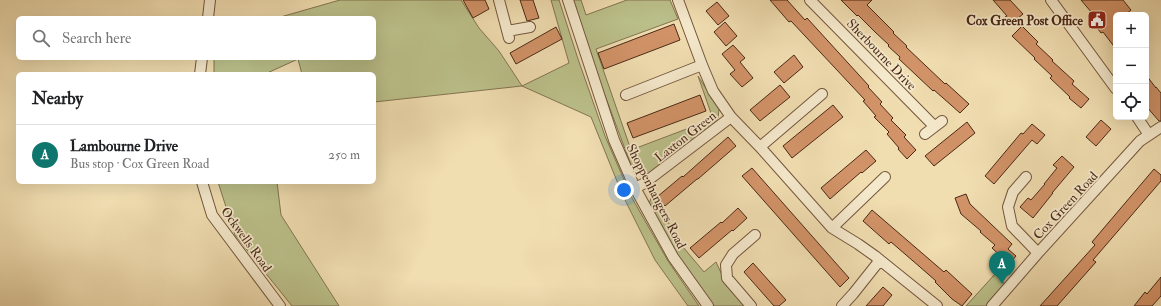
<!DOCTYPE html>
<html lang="en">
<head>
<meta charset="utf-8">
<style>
  body { margin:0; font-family:"IM FELL Double Pica",serif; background:#f6f6f6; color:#202124 }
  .controls { position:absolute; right:12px; top:12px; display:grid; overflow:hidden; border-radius:6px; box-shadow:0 4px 16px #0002 }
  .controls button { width:36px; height:36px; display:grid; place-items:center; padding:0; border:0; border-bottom:1px solid #e0e0e0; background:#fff; color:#202124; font:20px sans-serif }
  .you { position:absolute; left:624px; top:190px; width:14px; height:14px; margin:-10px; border:3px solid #fff; border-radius:50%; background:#1a73e8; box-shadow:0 0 0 6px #1a73e833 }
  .badge { display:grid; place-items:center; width:26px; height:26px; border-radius:50%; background:#0f766e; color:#fff; font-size:13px; font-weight:700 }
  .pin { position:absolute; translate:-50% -33px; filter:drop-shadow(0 1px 2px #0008) }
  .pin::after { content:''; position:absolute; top:21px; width:14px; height:12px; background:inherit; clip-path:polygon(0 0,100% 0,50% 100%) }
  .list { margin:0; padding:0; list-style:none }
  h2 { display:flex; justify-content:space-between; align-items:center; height:52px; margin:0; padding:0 16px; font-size:17px }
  h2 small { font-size:13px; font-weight:400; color:#757577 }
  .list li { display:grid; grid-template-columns:26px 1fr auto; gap:12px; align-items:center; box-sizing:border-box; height:60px; padding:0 16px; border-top:1px solid #e0e0e0 }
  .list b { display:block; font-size:15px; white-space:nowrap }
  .list p { margin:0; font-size:13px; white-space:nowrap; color:#757577 }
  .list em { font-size:13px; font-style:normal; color:#757577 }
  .icon { flex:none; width:22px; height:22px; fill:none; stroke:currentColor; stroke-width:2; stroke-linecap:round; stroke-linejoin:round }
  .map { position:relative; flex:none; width:1161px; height:306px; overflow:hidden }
  .search { position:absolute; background:#fff; box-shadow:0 4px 16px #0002; left:16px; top:16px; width:360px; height:44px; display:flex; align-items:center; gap:10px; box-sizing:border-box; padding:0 14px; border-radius:6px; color:#757577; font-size:15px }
  .panel { position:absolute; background:#fff; box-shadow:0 4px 16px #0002; left:16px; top:72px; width:360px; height:112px; border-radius:6px }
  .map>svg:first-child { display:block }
  .green { fill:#bbc08a; stroke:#837450 }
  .building { fill:#d29368; stroke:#4b2917 }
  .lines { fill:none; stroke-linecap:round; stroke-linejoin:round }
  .minor-casing { stroke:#74563d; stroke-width:12 }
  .minor { stroke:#f5e9cc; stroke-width:10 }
  .labels { text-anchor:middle; stroke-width:3.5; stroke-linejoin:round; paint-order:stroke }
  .poi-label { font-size:13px; font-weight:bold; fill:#4b2917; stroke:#f5e9cc; text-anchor:end }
  .street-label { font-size:13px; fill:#4b2917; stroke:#f5e9cc }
</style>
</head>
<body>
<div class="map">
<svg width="1161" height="306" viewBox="0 0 1161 306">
  <rect width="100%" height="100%" fill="#f0ddb0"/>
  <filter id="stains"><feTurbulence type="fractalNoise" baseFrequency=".005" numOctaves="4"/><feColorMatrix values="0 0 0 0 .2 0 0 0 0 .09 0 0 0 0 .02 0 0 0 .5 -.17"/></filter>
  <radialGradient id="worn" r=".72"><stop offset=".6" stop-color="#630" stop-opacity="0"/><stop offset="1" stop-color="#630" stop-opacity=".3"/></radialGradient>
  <path class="green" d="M340 0H461L479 28 499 51 522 86 569 63 551 0H559L578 59 605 136 632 198 668 261 699 306H688L655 260 623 196 591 117 522 86 374 102V74H302L298 59 265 74H214V58H374V18H277Z
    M573 0H581L586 15 627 0H670L678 19 596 49 631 150 713 119 698 76 719 109 718 118 711 127 654 172 644 175 634 173 588 50Z
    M218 182H277L281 215 339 306H292L235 235Z
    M652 195 683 247 704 272 716 262 723 277 747 306H714L678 255 649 204Z
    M995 274 1006 285 988 306H966Z"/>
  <path class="building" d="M463 0H485L489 9 473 18Z
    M520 0H533L539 18 527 21Z
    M770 0H787L805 20 807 18 869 86 868 87 882 102 880 104 893 118 891 120 906 135 904 137 916 150 907 159 898 149 899 148 887 134 889 132 874 117 876 116 863 101 865 100 791 21 789 22Z
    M841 0H872L867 5 894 32 893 33 907 46 906 47 945 84 946 83 969 104 960 113 934 90 933 91 899 59 900 57 888 46 889 45 875 32 858 15 857 16Z
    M993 0H1010L1023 14 1011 24 1005 17 1007 16Z
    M1081 0H1123L1131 10 1125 15H1116V49L1103 32 1101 33 1088 16 1092 13Z
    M717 2 729 16 718 25 706 11Z
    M725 22 737 36 726 46 714 32Z
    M674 24 680 40 604 69 598 53Z
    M1022 26 1038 42 1036 44 1053 60 1052 61 1074 81 1072 84 1089 99 1081 108 1069 98 1070 97 1050 78 1052 76 1034 59 1035 58 1012 36Z
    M556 27 562 39 516 64 510 53Z
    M733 45 745 58 740 62 753 78 742 87 730 74 735 70 722 54Z
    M794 55 803 67 784 83 774 72Z
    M1146 75 1156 88V87L1161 93V121H1159L1146 106Z
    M780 85 790 97 760 121 750 110Z
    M700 95 706 111 633 138 627 123Z
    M833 105 843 117 792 158 783 146Z
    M1101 120 1111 129 1096 146 1086 137Z
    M967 122 975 133 934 166 925 156Z
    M1032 124 1045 135 1037 144 1032 140 994 184 985 176 1021 133 1023 134Z
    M728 137 736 146 698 179H697L665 206 657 197 682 176 683 177Z
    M866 150 876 161 862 173 861 172 830 199 821 188Z
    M1062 156 1074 167 1052 193H1053L1033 218 1020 207 1028 198 1031 200 1045 184H1044L1057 168 1053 165Z
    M752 168 849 278 840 287 742 176Z
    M1154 169 1161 175V181L1093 260 1096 262 1057 306H1040L1095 245 1092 242Z
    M966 194 970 204 1012 244 1008 249 1016 256 1009 264 992 248 995 245 980 232 981 231 961 214 955 198Z
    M738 208 747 218 733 231 732 230 699 258 690 248 721 222 722 223Z
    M872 210 944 272 946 270 972 294 962 306 952 299 935 282 936 281 920 267 891 242 889 244 863 221Z
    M753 263 786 300 779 306H774L744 272Z
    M1161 277V296L1152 306H1134L1145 292 1147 294Z
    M883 287 892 295 883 306H866Z"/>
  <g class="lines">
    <g class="minor-casing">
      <path id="minor" d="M499 0 509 38
        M568 0 614 140 635 188 673 257 708 306
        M678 0 702 65 713 91 731 117 760 147 832 228 858 244 875 256 937 306
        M810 0 934 126
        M1051 0 1116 89
        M208 18 210 0
        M507 31 530 27
        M200 74 202 58
        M626 95 702 65
        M1137 117 1149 135
        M925 134 942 121
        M760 147 822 94
        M1026 177 1013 192 1008 207 1012 226 1038 253
        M202 182 212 215 280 306
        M635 188 643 184 731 117
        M832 228 885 177
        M751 306 727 278 726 265 733 254 755 235
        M842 306 853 294 880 260
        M992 306 1038 253 1140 141 1161 127"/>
    </g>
    <use href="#minor" class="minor"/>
  </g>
  <defs>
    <g id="civic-square" transform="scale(1)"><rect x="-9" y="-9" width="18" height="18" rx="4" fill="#8f2418" stroke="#f5e9cc"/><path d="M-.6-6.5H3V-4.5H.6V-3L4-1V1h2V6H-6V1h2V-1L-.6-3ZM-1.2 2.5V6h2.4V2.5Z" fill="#fff"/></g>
  </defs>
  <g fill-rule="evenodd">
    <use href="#civic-square" x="1097" y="20"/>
  </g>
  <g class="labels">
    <g class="poi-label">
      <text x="1083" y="25">Cox Green Post Office</text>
    </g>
    <g class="street-label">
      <text transform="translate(882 54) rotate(46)" y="5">Sherbourne Drive</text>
      <text transform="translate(685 136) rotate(-38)" y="5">Laxton Green</text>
      <text transform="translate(657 196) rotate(63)" y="5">Shoppenhangers Road</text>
      <text transform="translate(1065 205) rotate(-47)" y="5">Cox Green Road</text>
      <text transform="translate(247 239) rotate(54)" y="5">Ockwells Road</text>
    </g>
  </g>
  <rect width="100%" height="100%" filter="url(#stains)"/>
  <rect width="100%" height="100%" fill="url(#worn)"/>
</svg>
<div class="controls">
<button>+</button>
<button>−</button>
<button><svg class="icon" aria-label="locate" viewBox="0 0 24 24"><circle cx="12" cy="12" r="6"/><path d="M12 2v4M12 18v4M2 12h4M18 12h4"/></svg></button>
</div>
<div class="you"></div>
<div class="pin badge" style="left:1002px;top:284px">A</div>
<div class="search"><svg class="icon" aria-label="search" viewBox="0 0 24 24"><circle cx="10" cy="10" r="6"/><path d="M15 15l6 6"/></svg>Search here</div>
<section class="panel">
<h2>Nearby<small></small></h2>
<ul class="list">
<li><span class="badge">A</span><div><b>Lambourne Drive</b><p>Bus stop · Cox Green Road</p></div><em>250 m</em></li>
</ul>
</section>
</div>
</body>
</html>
